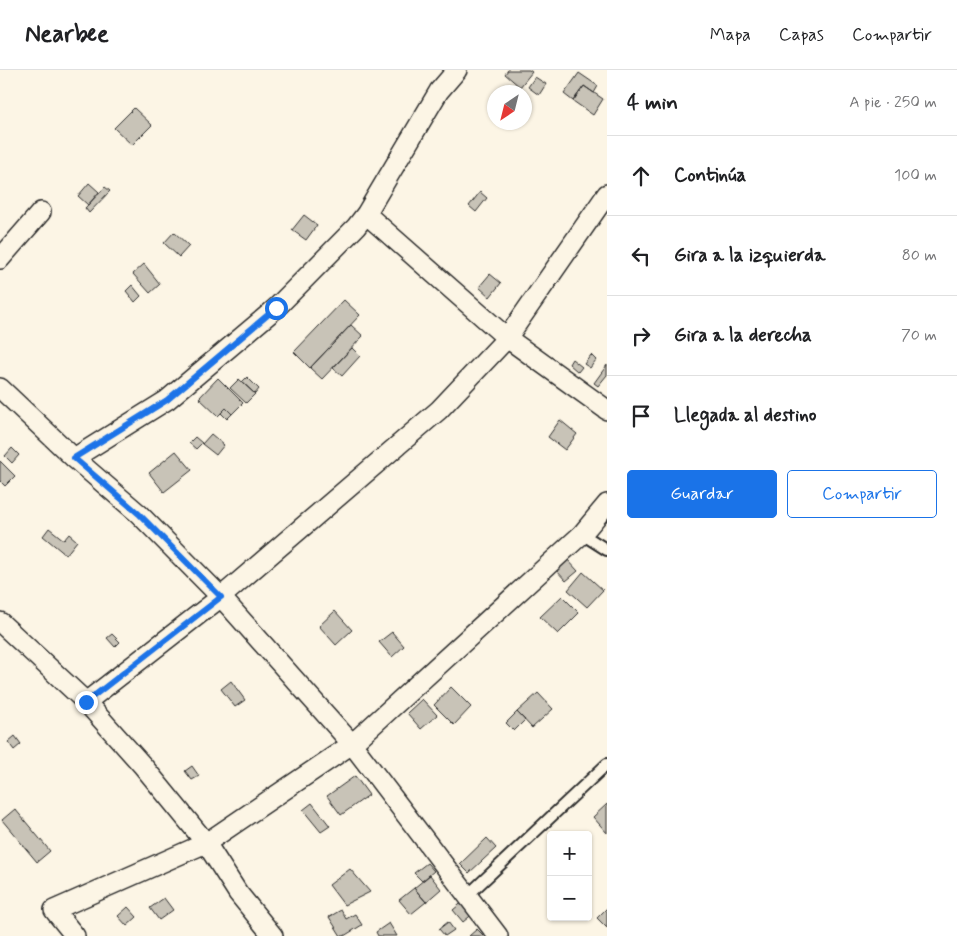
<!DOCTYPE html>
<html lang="es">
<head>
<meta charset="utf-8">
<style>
  body { margin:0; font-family:Mynerve,sans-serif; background:#f2f2f2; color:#202124 }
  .controls { position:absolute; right:15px; bottom:15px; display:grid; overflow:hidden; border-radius:5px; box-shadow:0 1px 4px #0004 }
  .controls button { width:45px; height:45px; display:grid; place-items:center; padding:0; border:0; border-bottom:1px solid #e0e0e0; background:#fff; color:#202124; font:25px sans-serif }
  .compass { position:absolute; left:487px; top:15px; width:45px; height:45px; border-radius:50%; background:#fff; box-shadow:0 1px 4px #0004; rotate:215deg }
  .stop { position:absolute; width:15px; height:15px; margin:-11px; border:4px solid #1a73e8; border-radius:50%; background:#fff }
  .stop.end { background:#1a73e8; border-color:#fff; box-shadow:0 1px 5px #0008 }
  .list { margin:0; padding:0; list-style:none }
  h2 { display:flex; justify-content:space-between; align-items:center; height:65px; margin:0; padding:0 20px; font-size:21px }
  h2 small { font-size:16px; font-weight:400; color:#757577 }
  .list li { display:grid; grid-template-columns:32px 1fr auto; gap:15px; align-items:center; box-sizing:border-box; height:80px; padding:0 20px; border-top:1px solid #e0e0e0 }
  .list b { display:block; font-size:19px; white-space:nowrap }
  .list em { font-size:16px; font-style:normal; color:#757577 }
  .actions { display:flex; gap:10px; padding:15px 20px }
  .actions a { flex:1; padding:11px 0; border:1px solid #1a73e8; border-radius:5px; text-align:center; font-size:18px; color:#1a73e8 }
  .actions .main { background:#1a73e8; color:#fff }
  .icon { flex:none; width:28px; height:28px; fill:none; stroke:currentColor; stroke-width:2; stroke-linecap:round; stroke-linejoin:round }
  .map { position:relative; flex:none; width:607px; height:866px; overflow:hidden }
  header { display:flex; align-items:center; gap:30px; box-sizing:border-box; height:70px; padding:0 25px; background:#fff; border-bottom:1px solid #e0e0e0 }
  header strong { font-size:24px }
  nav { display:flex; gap:28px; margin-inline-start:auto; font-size:18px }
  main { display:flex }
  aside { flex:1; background:#fff }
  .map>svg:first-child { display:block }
  .building { fill:#c8c3b7; stroke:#2b2b2b }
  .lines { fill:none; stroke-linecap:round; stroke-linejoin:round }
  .service-casing { stroke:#2b2b2b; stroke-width:14 }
  .minor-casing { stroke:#2b2b2b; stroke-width:22 }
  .service { stroke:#fcf5e5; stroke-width:10 }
  .minor { stroke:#fcf5e5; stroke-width:19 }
  .route { stroke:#1a73e8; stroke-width:6 }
</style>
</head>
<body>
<header>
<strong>Nearbee</strong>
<nav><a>Mapa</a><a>Capas</a><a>Compartir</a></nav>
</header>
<main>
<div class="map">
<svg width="607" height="866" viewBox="0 0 607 866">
  <rect width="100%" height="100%" fill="#fcf5e5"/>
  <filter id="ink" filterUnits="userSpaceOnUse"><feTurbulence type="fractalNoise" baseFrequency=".02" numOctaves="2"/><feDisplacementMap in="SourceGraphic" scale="10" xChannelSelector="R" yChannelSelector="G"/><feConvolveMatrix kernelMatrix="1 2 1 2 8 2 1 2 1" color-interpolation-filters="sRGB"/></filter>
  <g filter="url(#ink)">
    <path class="building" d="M508 0H529L532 2 520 17 505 4Z
      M579 3 598 16 594 23 584 16 573 31 564 24Z
      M535 7 546 14 539 25 528 17Z
      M584 16 603 29 593 45 573 31Z
      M134 38 152 55 132 75 114 58Z
      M89 113 99 122 88 135 78 126Z
      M105 117 110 121 89 143 85 138Z
      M480 122 487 128 476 142 469 136Z
      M304 145 317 155 306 170 292 160Z
      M174 162 189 176 179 187 164 173Z
      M144 194 160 214 150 223 133 204Z
      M490 204 501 213 490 227 479 217Z
      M132 215 141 226 135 232 126 221Z
      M344 230 360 245 310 298 294 282Z
      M351 255 363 266 322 309 310 298Z
      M352 278 360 286 342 306 333 298Z
      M591 285 596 290 590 298 584 294Z
      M572 289 582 297 578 302 569 294Z
      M607 295V305L598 316 594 313Z
      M247 307 259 319 255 324 242 312Z
      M218 308 243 333 232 344 226 338 218 346 199 328Z
      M239 309 255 324 246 333 230 318Z
      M226 338 232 344 227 349 221 343Z
      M560 350 577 364 565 380 548 367Z
      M211 364 224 375 216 385 202 374Z
      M195 367 202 373 196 379 189 373Z
      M12 378 19 385 12 393 5 386Z
      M176 381 192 400 164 422 149 403Z
      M0 391 15 406 5 416 0 411Z
      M49 458 64 470 69 464 77 471 66 485 43 466Z
      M567 489 578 501 566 511 556 500Z
      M583 502 603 520 587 537 568 520Z
      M562 526 579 543 558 564 540 547Z
      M335 541 352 560 336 575 319 556Z
      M392 562 404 576 392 587 379 572Z
      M112 564 120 572 115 577 107 568Z
      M231 611 245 630 235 637 221 619Z
      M451 617 471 637 454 655 434 635Z
      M538 623 553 639 532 658 517 642Z
      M422 629 437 645 421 659 407 643Z
      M517 642 525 650 514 661 506 653Z
      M15 666 21 674 14 680 8 672Z
      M192 696 199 706 192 710 185 701Z
      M355 706 369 725 341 745 327 726Z
      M312 733 330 756 321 762 303 740Z
      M607 734V763L593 747Z
      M15 739 50 781 37 792 2 750Z
      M487 768 496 778 469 803 460 794Z
      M427 793 434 801 422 811 414 803Z
      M350 799 370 822 344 835 329 815Z
      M430 805 441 819 426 832 414 818Z
      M414 818 426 832 411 844 399 830Z
      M164 828 173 840 159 850 150 838Z
      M465 830 475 842 463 852 453 840Z
      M128 837 137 847 127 856 118 846Z
      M607 838V858L597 848Z
      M341 840 346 849 355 844 362 855 344 866H341L329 847Z
      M448 852 454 860 445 866 439 859Z
      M389 853 397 866H378L376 862Z
      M477 859 484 866H469Z"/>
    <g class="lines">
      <g class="service-casing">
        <path id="service" d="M582 464 607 480
          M467 826 607 694"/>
      </g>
      <g class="minor-casing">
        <path id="minor" d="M366 144 507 268 607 340
          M0 189 41 142
          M0 318 74 388 139 444 221 527 352 674 498 866
          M74 388 167 330 276 238 356 157 366 144 439 21 457 0
          M0 552 86 632 143 696 206 773 238 823 273 866
          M86 632 221 527 439 340 507 268 607 124
          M75 866 54 840 206 773 352 674 582 464 607 434"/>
      </g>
      <use href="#service" class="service"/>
      <use href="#minor" class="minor"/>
    </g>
  </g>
  <g class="lines" filter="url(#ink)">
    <path class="route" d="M86 632 221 527 139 444 74 388 167 330 276 238"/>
  </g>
</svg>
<div class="controls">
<button>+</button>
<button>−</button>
</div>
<svg class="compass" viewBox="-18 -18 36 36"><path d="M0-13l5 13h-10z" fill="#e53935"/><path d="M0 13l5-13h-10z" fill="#757577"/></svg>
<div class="stop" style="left:276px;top:238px"></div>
<div class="stop end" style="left:86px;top:632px"></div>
</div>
<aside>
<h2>4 min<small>A pie · 250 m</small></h2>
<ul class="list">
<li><svg class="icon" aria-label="ahead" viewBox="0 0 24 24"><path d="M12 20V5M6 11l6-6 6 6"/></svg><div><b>Continúa</b></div><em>100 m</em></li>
<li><svg class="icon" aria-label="left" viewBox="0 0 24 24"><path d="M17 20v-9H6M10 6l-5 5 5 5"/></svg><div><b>Gira a la izquierda</b></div><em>80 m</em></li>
<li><svg class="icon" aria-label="right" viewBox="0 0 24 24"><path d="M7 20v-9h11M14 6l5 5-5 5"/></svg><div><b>Gira a la derecha</b></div><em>70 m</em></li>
<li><svg class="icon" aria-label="arrive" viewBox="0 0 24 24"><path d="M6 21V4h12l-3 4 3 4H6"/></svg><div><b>Llegada al destino</b></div></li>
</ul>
<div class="actions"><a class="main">Guardar</a><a>Compartir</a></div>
</aside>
</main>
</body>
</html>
